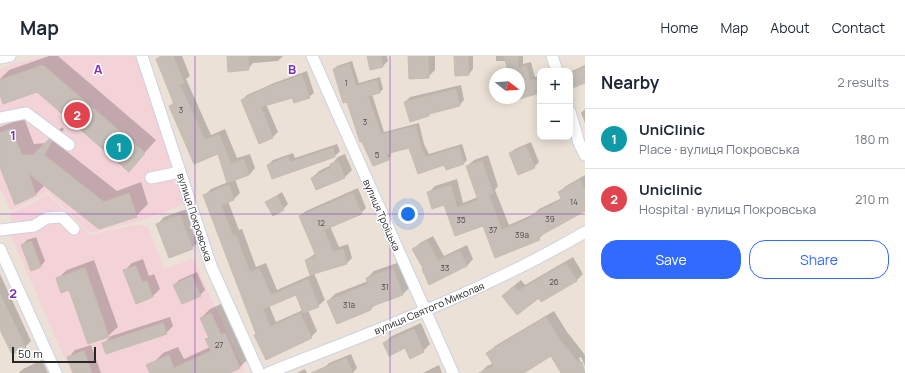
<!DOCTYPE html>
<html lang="en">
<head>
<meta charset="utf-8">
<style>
  body { margin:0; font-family:Manrope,sans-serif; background:#f2f2f3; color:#1f2937 }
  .controls { position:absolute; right:12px; top:12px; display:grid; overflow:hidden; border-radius:8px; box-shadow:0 2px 10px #0003 }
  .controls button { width:36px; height:36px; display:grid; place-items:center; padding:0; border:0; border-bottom:1px solid #e0e1e3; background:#fff; color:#1f2937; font:20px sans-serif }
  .compass { position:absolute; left:489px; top:12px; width:36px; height:36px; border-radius:50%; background:#fff; box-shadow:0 2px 10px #0003; rotate:107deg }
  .scale { position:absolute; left:12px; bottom:10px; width:84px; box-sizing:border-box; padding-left:4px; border:2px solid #272727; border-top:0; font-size:11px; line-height:14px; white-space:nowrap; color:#272727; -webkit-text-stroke:3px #fff; paint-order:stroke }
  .you { position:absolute; left:408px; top:158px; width:14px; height:14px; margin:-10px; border:3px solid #fff; border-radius:50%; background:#1a73e8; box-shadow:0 0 0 6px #1a73e833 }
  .badge { display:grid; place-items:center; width:26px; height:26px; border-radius:50%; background:#306aff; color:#fff; font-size:13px; font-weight:700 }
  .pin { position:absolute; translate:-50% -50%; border:2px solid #fff; box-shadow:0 1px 4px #0006 }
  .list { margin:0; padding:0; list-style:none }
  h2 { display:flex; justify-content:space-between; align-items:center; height:52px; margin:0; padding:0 16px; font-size:17px }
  h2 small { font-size:13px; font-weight:400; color:#747a83 }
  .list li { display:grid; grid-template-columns:26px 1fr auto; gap:12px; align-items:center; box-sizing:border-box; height:60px; padding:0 16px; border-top:1px solid #e0e1e3 }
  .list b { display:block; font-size:15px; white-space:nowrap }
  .list p { margin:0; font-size:13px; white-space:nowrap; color:#747a83 }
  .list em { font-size:13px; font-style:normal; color:#747a83 }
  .actions { display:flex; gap:8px; padding:12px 16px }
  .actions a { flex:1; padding:9px 0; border:1px solid #306aff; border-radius:16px; text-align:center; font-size:14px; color:#306aff }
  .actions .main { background:#306aff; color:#fff }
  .map { position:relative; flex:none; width:585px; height:317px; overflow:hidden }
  header { display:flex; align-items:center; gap:24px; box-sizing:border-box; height:56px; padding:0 20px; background:#fff; border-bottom:1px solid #e0e1e3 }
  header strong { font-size:19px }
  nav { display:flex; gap:22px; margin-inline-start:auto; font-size:14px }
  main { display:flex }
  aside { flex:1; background:#fff }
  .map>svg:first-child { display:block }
  .medical { fill:#f3d3d8 }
  .shadow { fill:#0003; fill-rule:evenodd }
  .building { fill:#c6beb7; stroke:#c6bdb1 }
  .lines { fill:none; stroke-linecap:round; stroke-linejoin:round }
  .minor-casing { stroke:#ccd2e2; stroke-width:13 }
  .minor { stroke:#fff; stroke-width:11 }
  .grid { fill:none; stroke:#7b2cbf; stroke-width:1; stroke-opacity:0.55 }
  .labels { text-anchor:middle; stroke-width:3; stroke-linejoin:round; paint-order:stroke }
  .number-label { font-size:8px; fill:#4f4d4b }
  .street-label { font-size:10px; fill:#272727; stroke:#fff }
  .grid-label { font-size:13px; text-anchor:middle; font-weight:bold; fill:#7b2cbf; stroke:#fff; stroke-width:3; stroke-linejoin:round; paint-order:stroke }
</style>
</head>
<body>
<header>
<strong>Map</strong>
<nav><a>Home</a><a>Map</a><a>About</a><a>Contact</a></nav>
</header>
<main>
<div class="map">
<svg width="585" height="317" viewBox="0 0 585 317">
  <rect width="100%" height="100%" fill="#ebe1d7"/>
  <path class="medical" d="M50 0H136L184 148 143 164 90 177 48 136 11 155 0 132V14L11 8Z
    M47 138 90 179 129 170 138 169 148 171 164 213 193 203 245 315 239 317H71L11 179V157L35 146Z"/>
  <path class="shadow" d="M49 0H58L156 84 129 114 37 35 0 36V23L9 14Z
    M160 0H182L190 20 186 23 211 79 225 73 237 102 250 98 255 112 249 119 235 123 240 137 234 143 228 145 239 174 242 173 256 211 266 207 277 234 311 219 306 204 316 197 300 160 306 155 358 132 366 152 361 157 330 170 339 191 348 188 352 202 347 207 314 217 325 244 318 250 308 254 317 275 311 281 256 278 205 139 211 133 228 126 218 97 170 50 174 46 157 3ZM296 238 303 254 276 266 269 249Z
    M228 0H283L278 5 253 7 248 13Z
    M368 0H387L388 5 383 10Z
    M409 0H435V14L428 21Z
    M455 0H473V13L469 18Z
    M496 0H523V8L531 6 535 21 540 20V35H519V18H510L506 5H496Z
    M352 5 359 27 380 21 383 33 380 36 372 38 384 76 419 67 424 88 429 98 462 88 467 104 464 107 445 108 419 117 410 91 390 96 391 100 388 103 348 45 334 13 337 10Z
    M585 9V26L570 28V16Z
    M307 15 314 37 309 41H293L266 48 278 76 273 81 260 87 242 44 247 39 274 27Z
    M461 29 464 44 460 49 432 56 429 59 405 46 410 41Z
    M585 53V67L581 57Z
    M24 62 34 88 46 87 62 71 64 73 56 87 117 135 141 126 148 148 136 160 45 129 36 138 15 148 0 110V71Z
    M531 86 539 106 534 111 510 97 515 93Z
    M337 88 340 95 335 100 273 122 268 109 273 104 293 97 295 102Z
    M345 98 352 114 345 121 316 133 312 122 319 115 331 109 338 101Z
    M488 99 498 130 495 134 509 169 534 158 539 153 562 142 559 136 566 130 585 119V154L545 176 539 183 496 201 484 168 445 148 429 136 435 130 457 123 463 147 478 141 467 110 474 104Z
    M282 136 288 148 283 153 266 146Z
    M187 153 199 185 192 192 157 169 164 161Z
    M433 180 444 200 467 189 473 203 467 210 424 212 414 193 420 187Z
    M36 181 45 205 41 210 31 213 22 189 27 184Z
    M573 201 583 218 576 225 539 240 509 234 521 224 525 229Z
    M143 203 149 220 154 218 160 233 152 241 125 214 132 207Z
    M94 204 118 271 108 280 69 233 57 223 67 214Z
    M400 206 410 231 403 238 376 248 371 253 337 267 328 245 335 238 368 225 367 222 374 215Z
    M197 216 205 234 200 239 174 229 179 224Z
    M0 218 31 285 25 291 0 271Z
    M221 248 231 270 234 269 249 302 240 311 227 317H159L154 306 163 297 178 291 184 303 210 291 207 283 209 281 201 262 210 253Z
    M554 255 567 276 585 299V310L581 301 579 302 585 317H562L551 299 522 317H480L487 310 494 307 488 297 495 290Z
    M170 261 173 270 166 277 104 287 111 280Z
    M421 267 430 288 423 295 384 287 392 280Z
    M91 289 101 317H74L68 302 75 294Z
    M351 298 357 312 353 317H326L324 312 329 307Z
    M42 304 48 317H19L23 313Z
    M439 309 442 317H423Z
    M305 313 307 317H297Z"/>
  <path class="building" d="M163 0H173L184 27 180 29 205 84 219 78 231 108 244 103 249 119 227 127 218 98 194 108 169 50 174 48 156 3Z
    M227 0H248L249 14 228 16Z
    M367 0H381L383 11 370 14Z
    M408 0H428L429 22 409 23Z
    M454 0H468L469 19 455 20Z
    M504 0H518V18H509Z
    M349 8 356 30 377 24 380 37 368 40 381 78 416 70 421 91 426 101 459 91 464 108 446 114 444 109 418 118 409 92 386 98 389 104 373 110 362 86H360L347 46 343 47 333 13Z
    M43 9 145 97 129 116 37 36 3 48 0 39V24Z
    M526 10 530 25 540 22V37L519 43V12Z
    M585 11V27L570 33V17Z
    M302 19 310 42 294 47 292 42 261 51 273 82 259 88 241 44 268 31Z
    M456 33 460 50 429 58V60L410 66 404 46Z
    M11 73 22 99H33L49 83 52 85 44 99 104 146 129 137 137 161 99 173 28 117 36 139 15 149 0 111V77Z
    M526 90 535 112 518 119 509 97Z
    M333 92 335 101 272 123 267 109 288 101 290 106Z
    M338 105 345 122 316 134 311 122 331 112 330 108Z
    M482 105 493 137 489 139 502 174 533 161 532 159 562 144 558 136 580 124 585 134V155L538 181 540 184 495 202 483 170 455 180 444 149 432 153 427 136 451 129 457 152 478 144 466 110Z
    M229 129 234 144 221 149 233 180 236 179 250 217 259 212 271 239 308 223 319 251 303 257 296 239 263 253 270 271 300 257 312 282 266 304 254 279 256 278 203 139Z
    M353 137 362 158 324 174 333 196 343 193 347 208 310 219 305 204 316 200 299 160Z
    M277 140 284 154 273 160 265 146Z
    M180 159 193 193 169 202 156 168Z
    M31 185 41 211 31 215 21 189Z
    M427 185 438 205 460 195 467 210 429 229 422 213 423 212 412 193Z
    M566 207 577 225 541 246 539 242 517 259 502 240 514 230 518 235Z
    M136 210 142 226 147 225 153 241 136 248 123 214Z
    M85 212 109 281 88 288 69 234 61 237 56 222Z
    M393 212 403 239 370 251 371 254 337 268 327 245 368 228 366 222Z
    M192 220 201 240 182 248 173 229Z
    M0 238 26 292 12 298 0 274Z
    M211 257 221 279 225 277 240 312 230 317H150L146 309 169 299 174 312 211 295 205 283 209 282 200 262Z
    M546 261 560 284 579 307 582 306 585 317H561L551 300 524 317H479L494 310 486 297Z
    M163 267 167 278 106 298 102 287Z
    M414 273 424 296 410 303 405 292 389 300 383 287Z
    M84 295 92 317H73L67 301Z
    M346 302 353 317H311Z"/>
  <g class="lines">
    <g class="minor-casing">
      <path id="minor" d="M142 0 211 210 259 317
        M312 0 453 317
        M552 0 557 15
        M0 2 10 0
        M570 56 579 87 585 99
        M0 62 26 57 69 89
        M151 122 180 116
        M0 174 34 170 47 162 62 161 74 173
        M0 193 56 317
        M268 317C375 275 485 235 585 176"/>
    </g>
    <use href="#minor" class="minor"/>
  </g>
  <path class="grid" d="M195 0V317M390 0V317M0 158H585"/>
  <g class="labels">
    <g class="number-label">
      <text x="346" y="30">1</text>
      <text x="181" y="57">3</text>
      <text x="365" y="69">3</text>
      <text x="377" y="102">5</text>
      <text x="574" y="149">14</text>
      <text x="550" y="166">39</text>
      <text x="461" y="167">35</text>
      <text x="321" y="170">12</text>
      <text x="493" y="177">37</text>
      <text x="522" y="182">39а</text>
      <text x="445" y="215">33</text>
      <text x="554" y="229">26</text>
      <text x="385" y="234">31</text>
      <text x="349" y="252">31а</text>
      <text x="219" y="292">27</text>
    </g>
    <g class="street-label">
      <text transform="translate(382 159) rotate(66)" y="4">вулиця Троїцька</text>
      <text transform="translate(195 161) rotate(72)" y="4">вулиця Покровська</text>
      <text transform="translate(429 252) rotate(-23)" y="4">вулиця Святого Миколая</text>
    </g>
  </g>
  <g class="grid-label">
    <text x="98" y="18">A</text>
    <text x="292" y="18">B</text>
    <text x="13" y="84">1</text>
    <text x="13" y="242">2</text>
  </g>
</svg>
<div class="controls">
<button>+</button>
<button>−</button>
</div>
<svg class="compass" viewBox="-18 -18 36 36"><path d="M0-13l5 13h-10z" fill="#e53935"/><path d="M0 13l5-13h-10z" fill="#747a83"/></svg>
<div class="scale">50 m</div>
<div class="you"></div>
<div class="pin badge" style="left:119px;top:91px;background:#0f9aa8">1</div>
<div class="pin badge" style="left:77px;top:59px;background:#e0444e">2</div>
</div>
<aside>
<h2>Nearby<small>2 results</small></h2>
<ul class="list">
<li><span class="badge" style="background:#0f9aa8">1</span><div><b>UniСlinic</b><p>Place · вулиця Покровська</p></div><em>180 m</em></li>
<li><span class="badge" style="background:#e0444e">2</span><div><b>Uniclinic</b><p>Hospital · вулиця Покровська</p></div><em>210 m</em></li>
</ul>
<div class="actions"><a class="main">Save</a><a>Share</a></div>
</aside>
</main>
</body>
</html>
